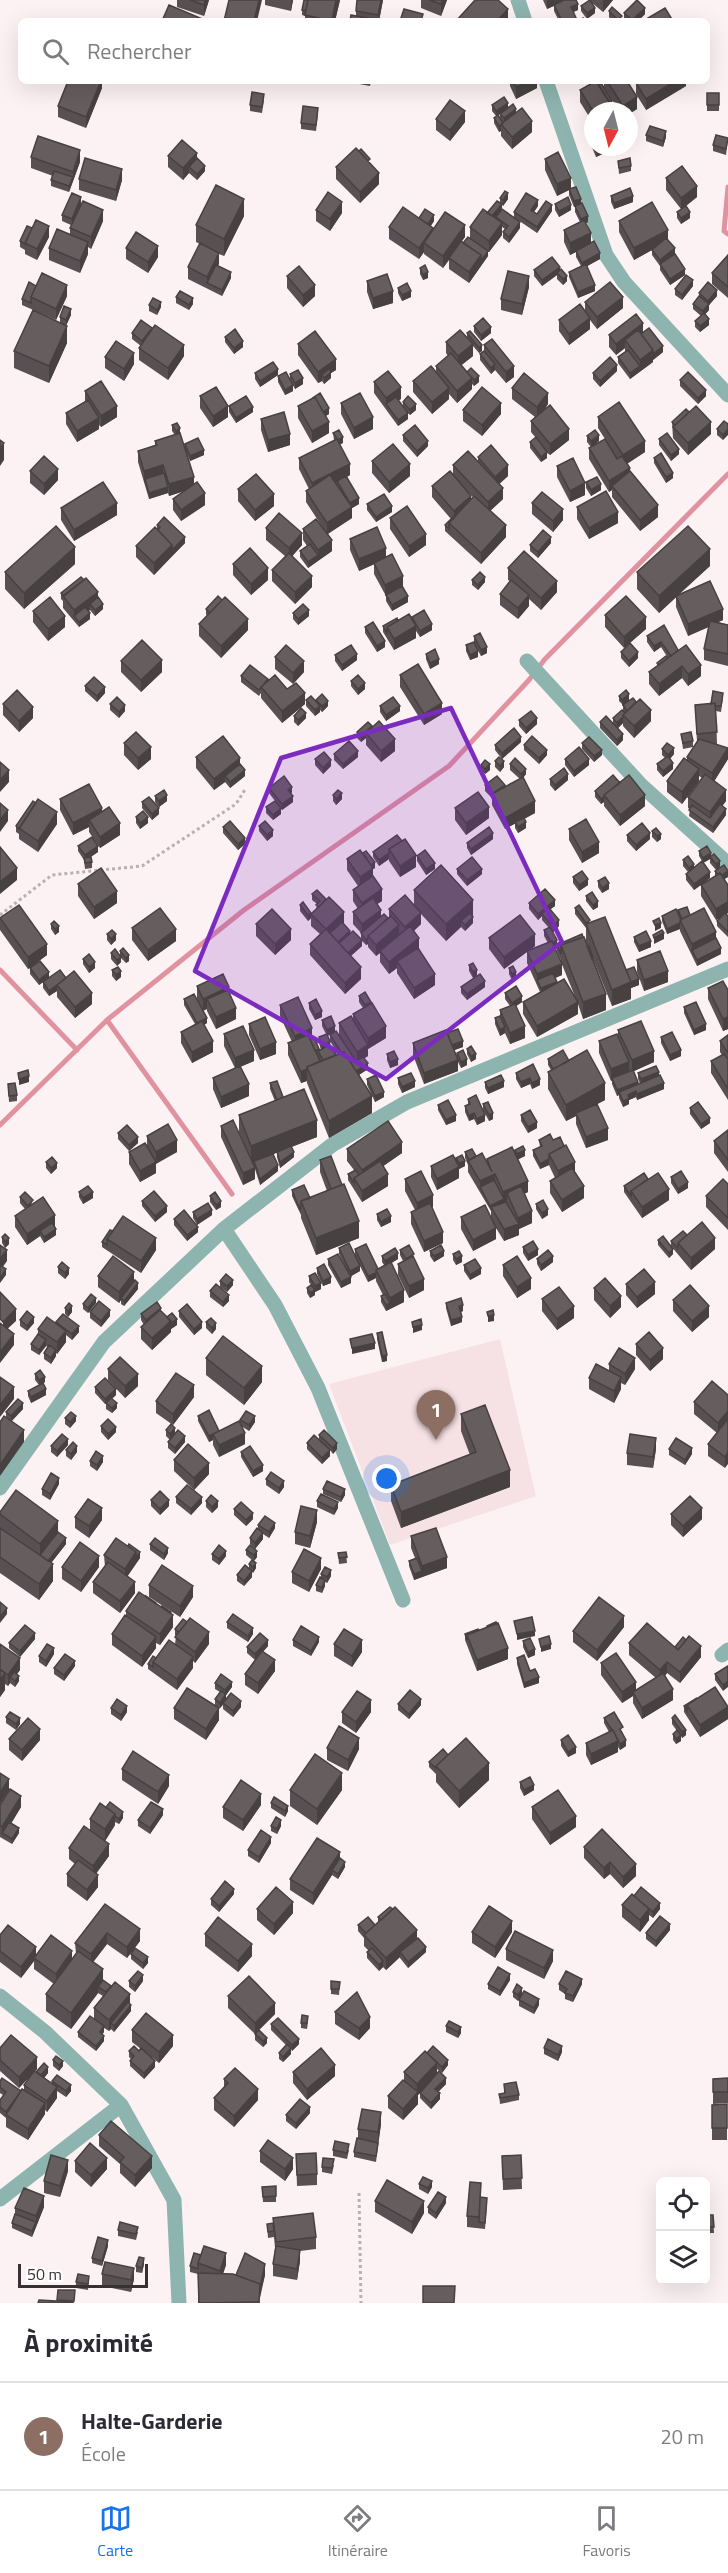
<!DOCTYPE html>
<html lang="fr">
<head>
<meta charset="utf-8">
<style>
  body { margin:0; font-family:"Titillium Web",sans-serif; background:#f7f7f7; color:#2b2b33 }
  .controls { position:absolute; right:18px; bottom:18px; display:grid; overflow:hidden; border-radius:9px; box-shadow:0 6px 24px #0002 }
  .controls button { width:54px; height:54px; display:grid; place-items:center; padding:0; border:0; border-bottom:2px solid #e1e1e2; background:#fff; color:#2b2b33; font:30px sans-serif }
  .compass { position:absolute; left:584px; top:102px; width:54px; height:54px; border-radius:50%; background:#fff; box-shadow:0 6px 24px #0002; rotate:187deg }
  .scale { position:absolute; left:18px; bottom:15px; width:130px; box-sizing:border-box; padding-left:6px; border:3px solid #363233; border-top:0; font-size:16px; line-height:21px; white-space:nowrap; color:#363233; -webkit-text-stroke:4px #fff; paint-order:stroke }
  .you { position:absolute; left:387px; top:1479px; width:21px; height:21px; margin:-15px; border:4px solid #fff; border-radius:50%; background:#1a73e8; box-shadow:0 0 0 9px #1a73e833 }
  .badge { display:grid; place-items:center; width:39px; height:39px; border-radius:50%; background:#1a73e8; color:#fff; font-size:20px; font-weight:700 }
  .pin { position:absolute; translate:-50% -50px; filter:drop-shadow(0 2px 3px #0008) }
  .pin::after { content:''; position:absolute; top:32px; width:21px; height:18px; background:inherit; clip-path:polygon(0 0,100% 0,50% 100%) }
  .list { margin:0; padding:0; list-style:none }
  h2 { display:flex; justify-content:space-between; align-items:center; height:78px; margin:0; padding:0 24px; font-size:26px }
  h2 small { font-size:20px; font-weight:400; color:#7c7c81 }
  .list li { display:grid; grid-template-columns:39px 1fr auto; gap:18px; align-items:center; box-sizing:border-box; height:108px; padding:0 24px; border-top:2px solid #e1e1e2 }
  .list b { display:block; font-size:22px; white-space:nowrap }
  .list p { margin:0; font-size:20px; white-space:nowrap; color:#7c7c81 }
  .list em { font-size:20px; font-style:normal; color:#7c7c81 }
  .icon { flex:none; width:33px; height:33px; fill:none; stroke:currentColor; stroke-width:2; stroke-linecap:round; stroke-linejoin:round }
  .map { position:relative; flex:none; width:728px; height:2303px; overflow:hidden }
  .search { position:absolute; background:#fff; box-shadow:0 6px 24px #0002; left:18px; right:18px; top:18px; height:66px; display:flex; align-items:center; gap:15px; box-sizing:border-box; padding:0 21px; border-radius:9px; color:#7c7c81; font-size:22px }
  .sheet { height:186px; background:#fff }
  nav { display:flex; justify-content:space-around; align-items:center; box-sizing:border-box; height:84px; border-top:2px solid #e1e1e2; background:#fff; font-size:16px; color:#7c7c81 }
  nav a { display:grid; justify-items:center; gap:3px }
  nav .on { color:#1a73e8 }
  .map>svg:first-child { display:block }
  .built { fill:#f6e2e5 }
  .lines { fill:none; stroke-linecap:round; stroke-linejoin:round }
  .stream { stroke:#e192a0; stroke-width:5 }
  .path { stroke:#b9b0b1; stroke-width:3; stroke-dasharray:3 3; stroke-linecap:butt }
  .street { stroke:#8db4ae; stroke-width:15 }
  .wall { fill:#585052; fill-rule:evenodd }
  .shaded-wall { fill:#474142 }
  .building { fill:#665d5f; stroke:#474142; stroke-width:1.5 }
  .marked { fill:#7b2cbf; fill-opacity:0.2; stroke:#7b2cbf; stroke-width:4.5; stroke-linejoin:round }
</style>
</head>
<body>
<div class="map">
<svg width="728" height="2303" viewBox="0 0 728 2303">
  <rect width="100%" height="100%" fill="#fdf2f3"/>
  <path class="built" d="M500 1339 536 1496 390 1545 329 1384Z"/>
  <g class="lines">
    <path class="stream" d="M728 187 724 231 728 234
      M0 970 77 1050
      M107 1020 232 1194
      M0 1125 107 1020 244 910 449 766 529 680 545 659 728 474"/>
    <path class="path" d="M0 915 52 875 142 866 236 804 246 788
      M359 2193 361 2303"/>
    <path class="street" d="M518 0 525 21
      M546 81 606 255 624 282 728 395
      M527 661 641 785 728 864
      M224 1229 275 1305 318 1388 403 1600
      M0 1488 104 1342 224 1229 332 1145 407 1102 728 969
      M722 1655 728 1650
      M0 1996 45 2032 121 2105 174 2200 179 2303
      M0 2199 121 2105"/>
  </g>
  <path class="wall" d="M177 0H209L204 16 177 7Z
    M265 0H293L291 11 265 5Z
    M304 0H340L335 21H305V16L302 15V10Z
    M383 0 379 21H350L356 16V11Z
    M421 0H447L441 16 421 8Z
    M543 0H576L578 10 573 12 577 21H559L554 11V6L547 9Z
    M589 0H613L603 12 591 2 595 13 587 19 581 11V6Z
    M609 11 622 21H610L611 20 609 17Z
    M624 13 645 14 638 21H627L624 18Z
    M102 81V88L86 128 58 117V106Z
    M343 81H371L370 86Z
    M510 81H537V88L516 99 510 86Z
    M604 81H627L637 109 629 114V111H619L604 87Z
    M686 81V86L646 110 636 94V83Z
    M580 90 612 106 614 111H593V123L580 102Z
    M707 93H719V111H707Z
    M264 100 262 113 250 111V105Z
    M492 105 508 108 516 112 532 132 512 149 501 136V131L499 132 494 123V118H500V114L496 116 492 111Z
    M318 114 316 131 301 129V123Z
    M436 119 465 122 450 141 436 130Z
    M646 135 666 137 663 147 646 141Z
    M593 138V147H609V151L596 157 591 145V139Z
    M728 138 726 155 713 151V145Z
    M359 151 370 163 379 184 360 203 336 179V167Z
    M168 156 197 158 205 171 197 180 189 173 183 180 168 167Z
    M31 157 80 162 69 192 51 186V180L53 176 31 168Z
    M545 159 571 189 581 203 588 222 586 223 591 243 600 259 587 266 595 291 578 298 569 277V272L581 266 576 257V252L570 255 564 242V230L580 222 575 212V207H574L569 195V190L557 196 545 170Z
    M618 161 631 166V171L619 174Z
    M666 178 697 197 685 207 690 218 681 224 677 218V212L681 209 666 190Z
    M79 179 122 180 116 201 79 190Z
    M611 196 633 202 614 209 611 202Z
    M500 198 508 199 503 206 502 205V209L514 217V212L538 206 534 212 537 214 552 211 537 233 518 220 520 228 509 243 503 238V232L505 229 502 227V235L489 252H488V256L469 283 449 269V260L443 268 424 254V252L419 259 389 239V227L419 219 434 221 431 226 433 230 465 237 461 241 463 243 470 238V227L500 203Z
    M81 203 103 221 91 249 88 247V254L80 273 49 260V248L70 235V228L71 225 62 221V215Z
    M555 204 571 210 559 217 555 210Z
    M316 210 342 213 330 231 316 221Z
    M244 216 224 256 219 254 218 266 231 278 222 296 188 279V267L200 244 196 242V225Z
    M619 221 668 239 685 275 670 285 660 270V266L652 255V250L634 260 619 232Z
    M49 237 37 260 25 254V250L20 247V241Z
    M126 248 158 257 148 273 126 259Z
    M728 255V298L712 284V273Z
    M420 268 428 278 423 280 420 274Z
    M534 270H560L567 281 563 285 557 279V275L542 286 534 276Z
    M287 276 315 296 303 307 287 288Z
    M367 281 393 303 373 309 367 292Z
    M36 286 67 296 56 320 22 305V299Z
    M693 286 682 300 675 295V289Z
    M529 287 522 315 501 310V299Z
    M398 288 411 297 402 301 398 293Z
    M699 293 717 296 709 305V310L705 314 709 325 700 332 695 327V321L701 316 693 309V304L699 296Z
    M176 297 193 304 189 310 176 303Z
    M585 302 623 308 597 329 590 320V329L569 345 559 331V320L585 311Z
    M149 305 161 307 157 315 149 311Z
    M71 315 66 325 67 343 49 383 14 368V351L60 323V317Z
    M474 326 491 333 481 341 474 332Z
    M152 330 184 356 168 380 139 360V348L141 346 132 339V333Z
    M643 332 663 352 653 360V362L630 379 618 363V357L625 352V348L616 355 609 347V335Z
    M467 333 482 351 479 353 473 346V356L461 365 467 372 479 382 474 386 472 384V389L457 403 449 394V399L432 414 413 392V381L436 371V366L448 356 446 353V342L467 338Z
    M225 337 243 347 234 354 225 342Z
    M298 344 336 370 331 373V378L324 384 322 381 318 383 298 355Z
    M484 345 514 377 506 383 495 370 491 374 480 360V354L484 351Z
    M105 357 134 364 124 381 105 368Z
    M617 371 600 387 593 379V373Z
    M255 373 278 375 260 387 255 379Z
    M290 374 303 384 295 389 290 380Z
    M278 376 293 391 285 395 278 382Z
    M680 380 706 396 698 404 680 386Z
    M374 382 401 399 398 400 403 406V402L416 410 410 415 408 413V419L398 426 374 393Z
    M512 388 548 404 545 409 569 440 550 455 547 453V458L541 462 530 448V442L536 438 531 432V421L535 417 512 399Z
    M85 391 117 417 101 427 99 425V429L77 442 66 424V413L85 402Z
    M200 396 228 417 213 427 200 408Z
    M341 403 373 429 354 439 341 414Z
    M229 406 253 412 236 423 229 412Z
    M298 406 329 414 326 416 329 433 312 443 298 418Z
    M463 410 501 414 482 436 463 421Z
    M598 417 645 452 627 464 630 471 658 517 640 531 612 497V490L609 492 589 459V448L591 447 587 442V436L599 441 593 446 605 439 598 428Z
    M261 419 290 445 268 452 261 430Z
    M672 422 711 434 688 455 673 438Z
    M728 424 723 440 717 435V429Z
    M172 425 180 434 185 449V444L204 455 190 461 186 452 194 484 205 505 181 521 173 510V499L184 491 169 496 168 493 149 499 138 462V451L155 445V441L175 435 172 431Z
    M333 433 343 443 340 444 350 475 347 477 359 504 352 508V518L328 534 332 551 308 568 300 557V551L307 546 303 540V529L323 528 306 502V491L309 489 299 469V458L334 440Z
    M403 435 428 446 417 457 403 441Z
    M659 439 679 454 671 461 659 445Z
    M478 457 508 476 499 484 503 499 490 511 506 537 481 564 445 531V525L451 519 432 497V486L453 475V465L478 462ZM465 489 473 497 471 499Z
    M654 458 673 478 666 483 654 463Z
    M372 461 410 476 389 493 372 473Z
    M557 466 585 495 570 502 557 477Z
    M30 471 58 480 44 495 30 483Z
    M586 482 601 490 591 496 586 488Z
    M238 489 274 506 255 521 238 501Z
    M532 503 563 520 553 532 532 514Z
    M367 504 392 512 376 522 367 510Z
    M577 507 618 523 589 539 577 519Z
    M61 508 117 515 74 541 61 520Z
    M390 518 426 545 409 557 390 529Z
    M157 525 185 543 154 575 136 557V546L157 529Z
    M266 528 302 545 292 556 312 587 295 604 272 581V570L285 556 266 540Z
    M350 539 386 557 408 602 392 611 386 601V596L374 574V564L359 571 350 550Z
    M551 543 538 558 530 551V545Z
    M75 564 24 609 5 589V572Z
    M233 564 268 580 251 595 233 575Z
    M710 566 678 594 723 620 718 622 728 625V666L704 660V649L709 627 688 636 676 607V597L659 613 637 589V572Z
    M508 568 557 592 541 610 529 599V606L518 619 500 605V594L510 581 508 580Z
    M472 580 485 582 478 590 472 585Z
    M61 593 98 597 103 609 95 616 90 610 88 611 90 619 79 627 63 608V601L61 599Z
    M206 609 248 630 221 658 199 636V624L207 616 206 614Z
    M33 611 65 627 48 641 33 622Z
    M293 613 309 616 298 625 293 619Z
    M605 615 646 629 624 648 605 627Z
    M412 618 432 630 420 637 416 631V638L394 650 383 632V626L398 621Z
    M664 625 678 650 701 676 688 686 682 678 659 696 649 684V672L657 666V663L668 658 661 647 654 652 647 642V636Z
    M365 627 385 647 377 652 365 633Z
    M474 636 487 653 481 656 477 649 478 657 470 660 466 651V645L474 642Z
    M621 652 638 658 629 667 621 658Z
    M426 654 439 664 430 669 426 659Z
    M335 655 357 660 342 671 335 661Z
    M275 657 304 672 293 684 275 669Z
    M121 661 162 672 141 692 121 672Z
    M400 675 442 714 424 725 400 687Z
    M241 676 268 681 287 689 305 704 282 723 261 698V693L259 696 241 682Z
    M351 681 365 689 358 695 351 686Z
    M85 686 105 693 97 702 85 691Z
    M619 696 629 700 651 721 634 738 623 726V723L618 728 623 740 617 746 600 728V722L613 723V718L623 711V705L619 701Z
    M723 698 721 712 716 711 717 744H714L728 759 714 781 726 801 722 806 726 815 713 833 689 816 690 809 688 808V797L702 778 699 776V781L682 804 667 792V781L687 760V757L697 742 695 705 711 704Z
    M306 700 316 702V700L328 706 322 712 320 710V712L315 716 306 706Z
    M3 704 33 718 19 732 3 715Z
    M110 704 125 711 119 718 110 710Z
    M380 706 400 711 386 721 380 712Z
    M294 716 306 718 298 726 294 722Z
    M519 720 537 724 526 734 519 726Z
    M372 727 395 751 381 762 366 745V738L361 742 357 738V732Z
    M681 734 693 741V747L683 749Z
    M521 742 502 759 495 750V745Z
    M124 743 151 759 138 770 124 755Z
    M582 743 602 755 594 762 582 749Z
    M524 745 547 755 539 764 524 750Z
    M662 749 674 754 670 759 673 769 663 777 657 770V764L665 758 662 755Z
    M334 754 358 757 343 769 334 760Z
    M196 757 240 764 245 776 230 788 225 782 214 790 196 768Z
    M315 759 331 766 323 774 315 765Z
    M565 759 589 765 574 777 565 765Z
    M495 761 504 767 500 772 495 767Z
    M510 764 526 774 523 778 535 813 524 819 526 828 518 833 515 828V823L505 829 492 805V798L485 791V785L505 787 520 779 510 770Z
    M481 765 490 770 485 774 481 770Z
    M550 779 568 780 555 791 550 785Z
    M620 783 645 806 620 826 604 806V802L601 804 595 797V791Z
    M269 788 292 792 291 794 293 802 282 810 281 809V814L273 820 266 813V807L275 801 269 793Z
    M333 795 342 799 336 805 333 801Z
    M155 796 167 801 159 807 155 802Z
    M60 799 102 811 120 835 100 848 89 832V827L73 835 60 810Z
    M142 802 159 814 152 820 142 808Z
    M455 808 489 818 466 835 455 820Z
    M136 817 148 823 140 829 136 823Z
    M57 824 38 852 19 839V834L16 832V826Z
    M259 826 273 836 267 841 259 831Z
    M223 827 245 844 238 850 223 833Z
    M569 829 599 853 582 863 569 840Z
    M652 831 661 839 657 842 652 837Z
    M397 835 416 867 400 877 389 861V859L379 866 373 857V852Z
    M627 835 650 839 636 851 627 841Z
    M493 839 471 855 467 848V843Z
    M78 846 98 852 90 857 92 862V868L85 869 84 860 78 851Z
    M699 851 711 856 720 867 716 870 710 863V859L703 863 710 878 701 885 715 876V871L728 877 724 879 728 913 726 914 728 916V937L717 926V921L720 918 716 920 701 896V885L694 890 686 880V874L688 872 683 866V860L694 867 702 861 699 856Z
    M417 856 435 869 426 875 417 861Z
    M347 859 375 868 373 869V876L382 901 377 904 381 917 388 918 389 917V909L414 906V890L473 900V923L465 931 461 927 446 941 421 914V924L414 931 419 949 435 985 414 999 397 973V968L389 974 380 962V953L376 956 368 947V944L366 945 362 941V946L351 956 361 979 345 994 310 955V944L320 934 311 926V914L316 910 317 904 312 900V894L344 923 343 924 350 934 361 939V933L353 924V912L358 909 353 901V890L358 886 347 870Z
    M457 869 482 874 467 886 457 874Z
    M573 877 588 885 579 891 573 883Z
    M598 881 609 889 602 893 598 887Z
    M78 884 117 903 94 919 78 896Z
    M586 896 598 907 593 910 586 901Z
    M529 903 555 906 550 909 559 926 553 932 557 945 587 946 586 941V928L575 914V908L590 923 626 970 639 985 631 988V999L612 1006 593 959 606 1010 583 1019 578 1004V1014L537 1037 523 1014V1002L540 992 527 963V951L548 943 544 936V930L549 928 542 920V916L538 920 529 909ZM557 946V951L561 960V959V962L576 999 557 982 555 978 562 975 555 947Z
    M300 905 311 918 308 921 300 911Z
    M678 910 690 915 716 938 721 954 697 966 680 931V929L667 934 662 921V916L678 915Z
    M0 918 47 955 28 969 0 930Z
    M51 924 59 932 55 935 51 929Z
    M256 924 291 940 275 955 256 936Z
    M132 928 176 941 148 961 132 940Z
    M107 934 116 940 111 945 107 940Z
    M634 937 651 947 639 952 634 942Z
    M489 938 535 946 504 969 489 949Z
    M120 951 129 961 126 963 121 958V962L117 966 111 959V953L120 955Z
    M83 959 95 968 89 973 83 964Z
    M637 960 668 982 644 991 637 972Z
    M469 965 485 987 467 1000 461 993V987L477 976 473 978 469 971Z
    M30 968 49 978H66L92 1004 75 1018 57 997V991L49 996 43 988V982L39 985 30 974Z
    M509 968 516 977 512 980 509 974Z
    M112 970 121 977 116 981 112 976Z
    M197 986 229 994 236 1019 216 1029 207 1011V1009L203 1010 207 1023 204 1025 213 1052 192 1063 181 1043V1032L195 1024 184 1005V999L197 998Z
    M708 988 728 990V1029L723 1031 708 999Z
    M505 993 522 1002 516 1006 525 1038 510 1044 505 1033 500 1036 495 1024V1018L500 1016V1010L510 1006 505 999Z
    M359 996 371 1004 386 1038 368 1049V1056L364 1058 368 1069 359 1075 372 1113 329 1138 307 1083V1081L301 1083 288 1055V1043L292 1042 280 1016V1005L312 1038 319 1051 321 1050 319 1043V1037L326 1034 322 1026V1020L331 1016 327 1036 330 1045 336 1055 338 1054 330 1041V1035L339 1034V1023L353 1020V1014L363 1008 359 1002Z
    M309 1003 322 1017 315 1020 309 1009Z
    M684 1007 706 1030 694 1035 684 1013Z
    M249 1024 276 1054 260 1060 249 1035Z
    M618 1030 654 1062 634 1071 638 1084 640 1083 638 1079V1073L659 1075 664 1089 637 1100 636 1097 629 1100V1104L623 1107 619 1098V1095L617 1096 612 1084V1080L611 1081 599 1053V1041L618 1038Z
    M447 1033 463 1047 454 1050 457 1056V1053L467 1065 461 1068 458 1062V1071L424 1084 413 1055V1043Z
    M224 1034 254 1061 240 1067 249 1096 221 1108 213 1089V1078L235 1068 224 1046Z
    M728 1035V1100L711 1073V1061L722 1055 720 1052V1041Z
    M661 1037 681 1056 670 1061 661 1043Z
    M467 1049 476 1059 471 1062 467 1054Z
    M387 1054 398 1065 390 1068 387 1060Z
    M548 1059 569 1061 605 1100 597 1104 608 1140 586 1148 576 1124V1116L566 1121 548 1089V1072L551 1070 548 1065Z
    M533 1064 540 1085 532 1089 530 1084 521 1088 516 1079V1073Z
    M398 1078 415 1087 402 1093 398 1084Z
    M367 1079 384 1097 375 1102 367 1085Z
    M485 1082 504 1087 488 1094 485 1088Z
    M270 1083 317 1137 291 1147 294 1157 280 1168 277 1157V1152L272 1155 278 1171 260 1185 255 1169V1179L243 1185 221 1137V1126L244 1144 239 1132V1115L275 1101 270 1089Z
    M8 1084 17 1095V1101L9 1102Z
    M468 1099 485 1121 477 1125 474 1119 469 1121 465 1112V1106L468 1104Z
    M483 1104 493 1119 489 1121 483 1110Z
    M438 1105 456 1121 446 1125 438 1110Z
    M690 1108 710 1123 701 1129 690 1114Z
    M521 1115 537 1128 528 1133 521 1121Z
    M728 1130V1172L714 1153V1141Z
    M118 1133 138 1143 129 1151 118 1139Z
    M147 1136 177 1152 156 1163V1173L140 1182 129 1164V1152L147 1146Z
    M539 1140 575 1172 584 1198 562 1212 550 1193V1181L555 1178 549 1165 540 1169 533 1156V1150L540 1147Z
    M347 1149 402 1153 383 1166 388 1186 362 1202 348 1180V1174L354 1170 347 1161Z
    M515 1150 525 1156 518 1159 528 1192 524 1194 532 1223 519 1229V1235L504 1241 496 1228V1239L473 1251 461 1229V1217H491V1211L468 1172V1165L465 1158V1152L476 1156 487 1163V1159L515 1153Z
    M456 1158 465 1166 459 1169V1178L437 1190 431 1177V1166L456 1162Z
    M320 1160 359 1238 316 1255 301 1218V1215L292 1196V1190L310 1198 327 1191 320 1172Z
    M46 1162 57 1168 51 1174 46 1168Z
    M671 1177 688 1188 678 1194 671 1183Z
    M405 1179 433 1207H432L443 1243 424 1252 411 1224V1212L415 1210 405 1191Z
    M648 1179 669 1200 642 1218 624 1192V1186Z
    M728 1184V1230L706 1207V1196Z
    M79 1192 93 1198 83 1204 79 1197Z
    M210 1196 221 1207 216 1210 210 1202Z
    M20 1197 33 1204 55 1226 56 1235 44 1243 40 1236 27 1245 15 1227V1216L25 1209 20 1203Z
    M142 1201 167 1212 155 1222 142 1206Z
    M536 1204 548 1215 542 1219 536 1209Z
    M193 1212 212 1215 197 1225 193 1218Z
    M377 1214 391 1222 381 1227 377 1220Z
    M174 1219 198 1232 187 1241 174 1225Z
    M113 1231 156 1250 141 1273 102 1247V1242Z
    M687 1235 715 1249 691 1270 671 1246V1241Z
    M2 1237 9 1244 5 1248 2 1243Z
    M658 1240 673 1254 669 1258 658 1245Z
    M523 1247 538 1255 528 1261 523 1253Z
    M339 1248 355 1255V1249L378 1269 384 1265 382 1262V1256L398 1259 391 1263 404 1302 386 1311 381 1302V1296L383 1295 376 1281V1278L368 1282 360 1266V1271L350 1276 351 1283 341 1288 328 1265V1259L345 1266 339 1254Z
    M400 1250 424 1290 409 1298 398 1275V1264L403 1261 400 1255Z
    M430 1251 444 1256 434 1262 430 1256Z
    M453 1254 462 1262 456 1265 453 1260Z
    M537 1259 553 1262 541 1271 537 1264Z
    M464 1265 481 1274 470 1280 464 1271Z
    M503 1265 531 1289 517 1298 503 1276Z
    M58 1267 69 1274 65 1279 58 1273Z
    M317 1268 331 1283 323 1286 317 1274Z
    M98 1276 134 1282 138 1289 124 1306 121 1304V1300L119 1303 98 1287Z
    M309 1276 321 1289 315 1292V1291V1295L310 1298 307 1293V1288L311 1285 309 1282Z
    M220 1281 233 1285 227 1292 220 1287Z
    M626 1284 655 1294 637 1308 626 1295Z
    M594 1288 621 1307 610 1318 594 1300Z
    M210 1291 229 1301 223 1307 210 1297Z
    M542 1299 574 1318 557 1330 542 1311Z
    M673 1300 709 1317 692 1332 673 1311Z
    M96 1303 88 1313 83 1309V1304Z
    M446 1303 463 1311 461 1312 462 1322 451 1326 446 1308Z
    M65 1308 72 1312 68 1317 65 1314Z
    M161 1311 167 1317 177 1325 171 1329V1328V1332L152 1350 141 1339V1327L144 1325 141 1320V1314Z
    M179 1311 202 1328 194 1335 179 1317Z
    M90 1312 110 1316 101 1327 90 1318Z
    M20 1320 34 1323 27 1331 20 1326Z
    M56 1322 79 1332 72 1340 66 1335V1342L57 1354 56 1353V1356L51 1364 44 1359V1353L48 1347 46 1346 39 1355 31 1350V1344L38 1334V1329L56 1324Z
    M206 1322 216 1329 212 1334 206 1328Z
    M377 1333 387 1361 382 1362 377 1339Z
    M636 1344 663 1359 650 1371 636 1355Z
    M206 1358 262 1382 244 1405 206 1375Z
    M609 1364 635 1369 625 1385 621 1383V1389L614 1403 589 1389V1378L609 1371Z
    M108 1369 138 1386 125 1398 108 1380Z
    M35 1374 45 1382 43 1383 46 1395 31 1403 28 1396V1391L39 1385 35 1380Z
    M95 1387 116 1395 112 1399 117 1408 112 1413 106 1409V1404H105L95 1393Z
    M728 1395 725 1468 708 1456V1444L717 1433 694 1414V1402Z
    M194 1397 173 1425 156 1413V1401Z
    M23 1409 11 1421 24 1442 6 1418V1412Z
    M461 1414 510 1487 401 1528 391 1501V1485L470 1455 461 1431Z
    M198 1416 219 1431 240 1425V1420L255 1422 249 1431 241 1426 245 1444 219 1457 213 1445V1440L209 1442 198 1421Z
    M65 1418 76 1421 70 1428 65 1424Z
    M171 1424 170 1440 166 1436V1430Z
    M101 1426 116 1432 108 1440 101 1432Z
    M319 1435 337 1449 333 1454 330 1450V1456L322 1464 307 1449V1443L319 1440Z
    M168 1442H185L175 1454 168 1448Z
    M68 1445 57 1457 51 1452V1446Z
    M656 1449 653 1468 627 1465V1453Z
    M669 1449 692 1454 685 1465 669 1455Z
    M66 1450 77 1452 71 1460 66 1456Z
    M241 1452 263 1471 253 1477 241 1457Z
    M174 1460 209 1474 194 1490 174 1471Z
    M90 1461 103 1462 97 1471 90 1466Z
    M266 1479 284 1487 279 1494 266 1485Z
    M59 1484 50 1500 42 1495V1489Z
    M323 1489 345 1495 341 1502 323 1494Z
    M176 1497 202 1503 191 1515 176 1503Z
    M151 1500 169 1506 160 1515 151 1506Z
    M206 1501 218 1507 212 1513 206 1507Z
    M317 1501 338 1508 334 1515 317 1507Z
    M234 1509 253 1519 246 1526 234 1515Z
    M0 1512 58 1532 66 1544 51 1563 53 1581 39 1600 0 1573Z
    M671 1514 702 1519 683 1537 671 1525Z
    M75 1517 102 1520 89 1538 75 1528Z
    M317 1522 310 1548 295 1544V1532Z
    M258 1525 275 1528 269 1538 263 1534V1539L255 1549 250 1544V1538L258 1529Z
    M411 1536 447 1568 414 1580 409 1566V1561L415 1558 411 1548Z
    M150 1544 168 1553 164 1560 150 1550Z
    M246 1550 257 1557 254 1561 256 1568 253 1573 252 1572V1577L244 1586 237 1581V1575L249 1568V1564L252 1560 246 1555Z
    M346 1552 347 1563 339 1564 338 1553Z
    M212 1554 226 1556 219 1565 212 1560Z
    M104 1555 140 1558 127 1576 135 1593 120 1613 93 1593V1582L105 1567Z
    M62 1567H99L81 1592 62 1579Z
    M321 1569 309 1592 292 1583V1572Z
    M321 1574 331 1576 327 1583 325 1582V1586L322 1593 316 1591V1585L321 1578Z
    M149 1585 193 1597 180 1617 149 1597Z
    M156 1604 171 1614 173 1627 160 1645 156 1643V1648L142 1667 112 1645V1634L126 1615V1611Z
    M227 1622 253 1634 248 1642 227 1628Z
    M624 1627 597 1661 573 1642V1631Z
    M175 1629 209 1644 195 1663 193 1661V1668L177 1690 148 1669V1664L175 1644 176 1636 175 1635Z
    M465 1634 508 1659 477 1671 465 1640Z
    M35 1639 20 1657 9 1648V1643Z
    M293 1640 319 1642 311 1656 293 1646Z
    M523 1641 535 1655 528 1658 523 1647Z
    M629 1643 675 1647 701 1657 680 1683 667 1673 665 1676 673 1700 642 1719 633 1703V1696L622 1703 601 1675V1663L636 1690 656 1678 629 1655Z
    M0 1644 20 1670 17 1674 19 1681 15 1687 10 1683 8 1686 5 1684V1690L0 1697Z
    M334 1644 362 1652 352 1667 334 1656Z
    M268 1646 263 1652 275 1671 258 1694 245 1685V1674L255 1660 247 1653V1647Z
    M54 1654 46 1667 39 1662V1656Z
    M517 1658 539 1683 524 1688 517 1664Z
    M75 1666 64 1681 54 1674V1668Z
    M728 1666 723 1691 715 1680V1674Z
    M215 1683 232 1687 226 1695V1699L241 1707 233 1717 223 1709V1705L220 1708 215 1705V1699L220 1692 215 1689Z
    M398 1704 421 1705 409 1719 398 1710Z
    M684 1706 728 1707V1719L700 1737 684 1712Z
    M111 1708 127 1712 121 1721 111 1714Z
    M174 1708 219 1720 206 1740 174 1719Z
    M342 1712H371L356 1733 342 1723Z
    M6 1717 20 1724 16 1730 6 1723Z
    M604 1718 623 1733H622L626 1746 620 1750 618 1747V1752L591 1765 586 1755V1743L609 1732 604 1723Z
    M672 1718 686 1735 682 1738 681 1736V1741L676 1744 673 1740V1734L677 1731 672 1724Z
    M9 1739 40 1740 22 1761 9 1750Z
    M561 1740 576 1753 568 1757 561 1746Z
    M327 1748 359 1749 348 1771 327 1760Z
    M448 1755 489 1780 459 1808 436 1782V1774L429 1767V1762Z
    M122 1769 169 1786 158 1804 122 1780Z
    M520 1782 534 1790 524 1796 520 1788Z
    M290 1790H342L317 1825 290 1806Z
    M100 1803 123 1818 119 1824 115 1822V1825L105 1841 109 1856 96 1874 98 1887 87 1901 67 1886V1874L75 1864 69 1859V1848L90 1830V1819Z
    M271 1803 288 1811 285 1817 271 1808Z
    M0 1805 21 1807 11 1823 19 1833 12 1844 0 1837Z
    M261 1805 243 1831 223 1818V1807Z
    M532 1807 576 1827 550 1845 532 1819Z
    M163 1815 150 1834 138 1826V1820Z
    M271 1826H281L277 1834 271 1831Z
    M271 1843 259 1863 248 1856V1850Z
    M584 1847 636 1876 623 1888 610 1874 604 1879 584 1858Z
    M340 1858 345 1867 338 1879 332 1875 313 1905 290 1890V1879Z
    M234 1894 219 1912 211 1905V1899Z
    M105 1904 140 1941 127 1958 107 1944 93 1962 103 1980 130 2004 131 2011 114 2032 111 2029 109 2031 104 2028V2032L102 2034 104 2041 96 2051 78 2037V2032L94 2018V2008L103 1996 98 1993 71 2029 46 2011V1994L54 1984 34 1969V1961L21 1978 0 1962V1935L36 1954 72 1959 76 1954 75 1943Z
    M622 1905 660 1909 653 1918 649 1915V1920L640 1932 622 1917Z
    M257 1909 293 1913 274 1935 257 1920Z
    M378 1917 417 1938 426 1952 408 1968 400 1958V1957L386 1970 383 1967 379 1971 367 1958V1952L369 1951 364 1946V1938L358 1931V1925H375L378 1922Z
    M670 1930 656 1947 646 1939V1933Z
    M472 1932H512L495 1958 472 1943Z
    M205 1934 252 1956 238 1972 205 1946Z
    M506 1949 553 1961 544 1979 506 1960Z
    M131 1954 148 1963 143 1969 131 1959Z
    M510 1980 500 1996 488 1989V1984Z
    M129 1981H143L135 1992 129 1987Z
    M331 1981 340 1982 339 1995 331 1994Z
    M559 1984H582L573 2002 565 1999V1994L559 1990Z
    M513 1992 522 1994 518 2001 513 1997Z
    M228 1996 275 2014 259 2030 267 2043 263 2047 255 2040V2034L228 2008Z
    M519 2000 539 2005 534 2014 519 2006Z
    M335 2012 370 2028 359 2040 335 2024Z
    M308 2022 307 2029 301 2028V2023Z
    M271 2024 299 2044 292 2051 291 2049V2054L283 2062 279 2059V2053L286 2045 271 2030Z
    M446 2026 461 2033 458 2038 446 2032Z
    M132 2030 173 2046 159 2063 145 2052 155 2067 144 2079 130 2066V2061L131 2059 129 2057V2051H139L141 2049 132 2042Z
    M0 2048 37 2069 35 2071 36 2072 48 2073 44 2078 52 2083V2081L71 2091 66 2097 57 2091V2098L47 2112 45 2110V2114L28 2140 6 2127V2118L0 2113V2100L3 2095 0 2093V2081L21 2091 24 2090V2085L33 2073 19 2088 0 2071Z
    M544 2048 562 2052 558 2061 544 2054Z
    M427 2053 448 2065 442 2073 437 2069V2073L446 2084 438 2092 440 2099 431 2109 420 2098V2093L418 2095V2104L403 2120 388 2108V2096L404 2080V2072Z
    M53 2060 63 2066 59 2071 53 2066Z
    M293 2072 335 2076 307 2100 293 2083Z
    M728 2078V2103L713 2104V2079Z
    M224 2079 258 2100 234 2127 214 2110V2098L224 2087Z
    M504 2084 519 2095V2100L500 2104 499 2094 504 2093Z
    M727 2104V2140H712V2105Z
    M310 2113 296 2129 286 2121V2115Z
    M381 2124 376 2162 354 2157V2152L358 2138V2129Z
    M99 2135 152 2168 135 2187 120 2173V2164L99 2146Z
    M333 2150H349L347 2159 333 2156Z
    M260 2151 293 2169 285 2181 260 2162Z
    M296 2154 317 2174V2185L297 2186Z
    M521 2155 522 2189 503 2190 502 2156Z
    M75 2161 107 2169 91 2187 75 2172Z
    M334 2165 332 2174 322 2172V2167Z
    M68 2171 60 2197 44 2193V2181Z
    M419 2184 432 2187 428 2194 419 2189Z
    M276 2186V2202H263L262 2187Z
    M481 2197 487 2204 485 2229 467 2227V2216Z
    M375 2201 424 2213 412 2234 375 2212Z
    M705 2201 707 2215H713L714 2233H705Z
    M446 2203 436 2219 428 2213V2207Z
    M44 2207 32 2237 12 2228V2223L15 2214V2208Z
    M273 2218 316 2237V2249L300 2251V2261L297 2280 273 2276V2264L275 2248 274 2237 268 2238 267 2224 273 2223Z
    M118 2230 138 2232 136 2240 118 2236Z
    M108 2246 102 2266 92 2263V2258Z
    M194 2253 226 2265 223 2274 236 2275H265L259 2298 260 2303H198V2274L190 2272V2266Z
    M144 2264 142 2273 136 2272V2266Z
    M102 2274 134 2279 131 2292 102 2286Z
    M89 2281 88 2290 76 2288V2282Z"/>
  <path class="shaded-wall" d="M205 0H209L204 16V5Z
    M259 0H262L257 21H254Z
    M291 0H293L291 11Z
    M336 0H340L335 21H332Z
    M381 0H383L379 21H378Z
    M442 0H447L441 16V4Z
    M547 0H566L547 9Z
    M603 0H613L603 12Z
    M578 4V10L571 13V7Z
    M595 8V13L587 19V13Z
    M645 8V14L638 21H632Z
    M508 9V21H497Z
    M101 81H102V88L86 128V117Z
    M529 81H537V88L516 99V87Z
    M675 81H686V86L646 110V99Z
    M637 97V109L629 114V111H623V106Z
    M508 103V109L496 116V111Z
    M516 109V115L504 124V118Z
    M465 111V122L450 141V130Z
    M532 121V132L512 149V137Z
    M501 125V131L499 132V126Z
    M666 131V137L663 147V141Z
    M606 147H609V151L596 157V151Z
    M80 150V162L69 192V186L73 177V172Z
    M197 153V164L189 167V173L183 180V168Z
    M205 166V171L197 180V174Z
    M122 169V180L116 201V190Z
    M379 173V184L360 203V192Z
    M571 178V189L557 196V184Z
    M697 186V197L681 209V198Z
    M508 193V199L503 206V200Z
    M633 196V202L614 209V203Z
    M81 197V203L72 225V219Z
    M244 199V216L224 256V239Z
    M581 199V205L574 207V201Z
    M538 200V206L531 216V210Z
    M342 202V213L330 231V219Z
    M502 204V210L492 223V217Z
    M552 205V211L537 233V227Z
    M571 205V210L559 217V211Z
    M103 210V221L91 249V237Z
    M690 212V218L681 224V218Z
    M434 215V221L428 229V224Z
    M588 216V222L581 225V219Z
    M520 222V228L509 243V237Z
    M502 223V235L489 252V241Z
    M465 225V237L443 268V256Z
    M49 226V237L37 260V249Z
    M433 228V239L424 243V252L419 259V248Z
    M668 230V241L634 260V248Z
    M591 233V244L570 255V243Z
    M88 242V254L80 273V261Z
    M158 246V257L148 273V262Z
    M675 248V254L660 266V260Z
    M488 251V256L469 283V272L481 255Z
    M219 253V264L209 284 207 283V277Z
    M600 253V259L582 269V263Z
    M560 267V273H557V275L542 286V280Z
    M685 269V275L670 285V279Z
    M231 272V278L222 296V290Z
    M428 272V278L423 280V275Z
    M529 276V287L522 315V304Z
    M567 276V281L563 285V279Z
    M693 280V286L682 300V295Z
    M67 285V296L56 320V309Z
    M315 285V296L303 307V295Z
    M595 285V291L578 298V292Z
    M717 290V296L709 305V310L703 317V311L708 305V301Z
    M393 291V303L373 309V298Z
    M411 291V297L402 301V295Z
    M623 297V308L597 329V317Z
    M193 298V304L189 310V305Z
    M161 302V307L157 315V310Z
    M71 309V315L66 326V320Z
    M590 318V329L569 345V334Z
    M709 319V325L700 332V326Z
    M643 323V334L625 340V348L616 355V344Z
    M67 326V343L49 383V366Z
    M491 327V333L481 341V335Z
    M243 341V347L234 354V348Z
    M473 344V356L458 368V356Z
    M184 345V356L168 380V368Z
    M482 345V351L479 353V348Z
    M663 346V352L653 360V362L630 379V373L640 366V360L653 350Z
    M134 353V364L124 381V369Z
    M336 359V370L331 373V378L324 384V378L322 375V381L318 383V372Z
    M495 364V370L491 374V368Z
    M617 365V371L600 387V381Z
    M514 366V377L506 383V372Z
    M278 369V375L260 387V381Z
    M479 376V382L474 386V380Z
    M303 378V384L295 389V383Z
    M472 378V389L457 403V391Z
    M293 385V391L285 395V390Z
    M401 387V399L389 407 386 404V398Z
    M449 388V399L432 414V402Z
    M706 390V396L698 404V398Z
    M548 393V404L537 419V407Z
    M501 403V414L482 436V425Z
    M416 404V410L410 415V410Z
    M117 406V417L101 427V416Z
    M228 406V417L213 427V416Z
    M253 407V412L236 423V418Z
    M329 408V414L323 417V412Z
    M408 413V419L398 426V420Z
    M373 417V429L354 439V428Z
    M99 418V429L77 442V431Z
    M329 422V433L312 443V431Z
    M711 422V434L688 455V443Z
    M180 428V434L176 437V431Z
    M569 429V440L550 455V444Z
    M728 429V435L723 440V435Z
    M290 434V445L268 452V440Z
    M599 435V441L591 447V441Z
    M343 437V443L337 446V440Z
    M428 441V446L417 457V451Z
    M645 441V452L623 466V455Z
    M4 443V460L0 466V449Z
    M679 449V454L671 461V455Z
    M204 450V455L190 461V456Z
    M547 452V458L541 462V457Z
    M350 464V475L312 495V483Z
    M410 464V476L389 493V482Z
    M163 465V477L145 479V482H144V471Z
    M508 465V476L495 488V477Z
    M630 468V480L612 486V490L609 492V481Z
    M58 469V480L44 495V484Z
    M673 473V478L666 483V477Z
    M194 477V488L169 496V484Z
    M585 483V495L570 502V491Z
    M601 484V490L591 496V490Z
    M168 487V493L149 499V493Z
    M503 488V499L488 513V502Z
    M205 493V505L181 521V510Z
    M274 494V506L255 521V510Z
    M471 496V507L454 522V511Z
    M359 498V504L352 508V518L327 534V523L349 503Z
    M117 503V515L74 541V530Z
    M658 505V517L640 531V520Z
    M392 506V512L376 522V517Z
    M563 509V520L553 532V521Z
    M618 512V523L589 539V528Z
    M506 525V537L481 564V553Z
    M302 533V545L289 560V548Z
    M426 534V545L409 557V546Z
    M185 537V543L172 556V550Z
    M551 537V543L538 558V552Z
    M332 540V551L308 568V562L318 555V550Z
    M172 545V556L154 575V563Z
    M75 547V564L24 609V593Z
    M386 548V559L359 571V559Z
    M710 549V566L659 613V596Z
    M268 568V580L251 595V584Z
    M312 576V587L295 604V592Z
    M403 576V587L385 596V585Z
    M485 577V582L478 590V585Z
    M557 581V592L541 610V598Z
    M98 592V603L90 604V610L77 619 74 616V610Z
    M529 595V606L518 619V608Z
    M408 596V602L392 611V605Z
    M103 604V609L95 616V610Z
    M723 609V620L688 636V624Z
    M309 610V616L298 625V619Z
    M90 613V619L79 627V622Z
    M65 616V627L48 641V629Z
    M646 617V629L624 648V637Z
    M248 619V630L221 658V646Z
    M432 624V630L420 637V631Z
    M416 626V638L394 650V639Z
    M385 641V647L377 652V646Z
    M661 642V647L654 652V646Z
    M487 647V653L481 656V650Z
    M478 651V657L470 660V655Z
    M638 652V658L629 667V661Z
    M357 654V660L342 671V665Z
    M439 659V664L430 669V663Z
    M162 660V672L141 692V680Z
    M304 661V672L293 684V673Z
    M701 665V676L688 686V674Z
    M682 666V678L659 696V684Z
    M365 683V689L358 695V689Z
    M105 687V693L97 702V696Z
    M305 693V704L282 723V711Z
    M629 694V700L622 706V700Z
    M328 701V706L322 712V706Z
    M442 703V714L424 725V714Z
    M125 705V711L119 718V712Z
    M320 706V712L315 716V710Z
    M400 706V711L386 721V715Z
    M33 707V718L19 732V721Z
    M651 710V721L634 738V726Z
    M306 713V718L298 726V720Z
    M623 717V723L617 729V723Z
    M537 718V724L526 734V728Z
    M372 726V732L366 733V738L361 742V736Z
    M623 734V740L617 746V740Z
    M521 737V742L502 759V753Z
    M395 739V751L381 762V751Z
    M151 747V759L138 770V758Z
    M674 748V754L668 761V755Z
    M728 748V759L712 785V773Z
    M547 750V755L539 764V758Z
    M602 750V755L594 762V756Z
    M358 751V757L343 769V764Z
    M240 758V770L225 776V782L214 790V779Z
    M589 759V765L574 777V771Z
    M331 760V766L323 774V768Z
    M504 761V767L500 772V766Z
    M673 763V769L663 777V771Z
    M490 764V770L485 774V769Z
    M526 769V774L521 780V774Z
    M699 769V781L682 804V792Z
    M9 770V782L0 792V780Z
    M245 770V776L230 788V782Z
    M568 774V780L555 791V785Z
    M292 787V792L288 796V790Z
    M726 790V801L710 823V812Z
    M342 793V799L336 805V799Z
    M167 795V801L159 807V801Z
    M645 795V806L620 826V815Z
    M293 796V802L282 810V804Z
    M604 796V802L601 804V799Z
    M535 801V813L505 829V818Z
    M489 807V818L466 835V823Z
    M102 808V820H89V827L73 835V823Z
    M159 808V814L152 820V814Z
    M281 808V814L273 820V815Z
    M726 809V815L713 833V827Z
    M8 810V821L0 832V820Z
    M57 812V824L38 852V841Z
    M148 817V823L140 829V823Z
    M526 822V828L518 833V827Z
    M120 823V835L100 848V837Z
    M273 830V836L267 841V835Z
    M493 833V839L471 855V849Z
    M650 833V839L636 851V845Z
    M661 834V839L657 842V836Z
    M245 838V844L238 850V844Z
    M599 842V853L582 863V852Z
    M98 846V852L85 861V855Z
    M389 853V859L379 866V860Z
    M711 853V859L710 857V859L703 863V858Z
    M416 855V867L400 877V866Z
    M720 861V867L716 870V864Z
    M375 862V868L373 869V879L360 889V877L368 867Z
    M435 863V869L426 875V869Z
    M694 864V869L689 874V868Z
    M17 868V880L0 894V882Z
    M482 869V874L467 886V880Z
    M728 871V877L719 882V876Z
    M710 872V878L694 890V884Z
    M588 879V885L579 891V885Z
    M609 883V889L602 893V888Z
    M382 889V901L362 914V903Z
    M117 891V903L94 919V907Z
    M473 900V917L461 921V927L446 941V924Z
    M555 900V906L543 915 542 914V916L538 920V914Z
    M598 901V907L593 910V905Z
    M728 902V913L716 920V909Z
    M381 910V921L362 935V924Z
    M344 912V923L330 936 326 929Z
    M311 913V918L308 921V915Z
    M421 913V924L405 938V927Z
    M473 917V923L465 931V925Z
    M559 920V926L553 932V926Z
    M661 923V928L655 931V925Z
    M680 923V929L667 934V929Z
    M399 925V936L380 951V953L376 956V945Z
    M59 926V932L55 935V929Z
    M176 929V941L148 961V950Z
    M291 929V940L275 955V944Z
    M350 931V936L336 949V943Z
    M716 932V944L692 950V944Z
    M664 933V939L654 944V938Z
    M116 934V940L111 945V939Z
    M535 934V946L504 969V957Z
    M368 938V944L366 945V940Z
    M419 938V949L399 965 397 961V968L389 974V962Z
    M362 940V946L347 959V953Z
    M557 940V946L552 949V943Z
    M651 941V947L639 952V946Z
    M47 944V955L28 969V957Z
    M721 948V954L697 966V960Z
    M129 955V961L126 963V958Z
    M121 957V962L117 966V960Z
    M95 962V968L89 973V967Z
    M562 964V975L539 985 537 980V986V974Z
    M361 967V979L345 994V983Z
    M477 970V975L473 978V972Z
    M121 971V977L116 981V975Z
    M668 971V982L644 991V980Z
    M49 972V978L39 985V980Z
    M516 972V977L512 980V974Z
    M435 974V985L414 999V988Z
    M639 979V985L631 988V999L612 1006V990Z
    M485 981V987L467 1000V994Z
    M557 982V988L541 994V988Z
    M57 985V991L49 996V991Z
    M229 987V999H207V1009L203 1011V999Z
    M92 993V1004L75 1018V1007Z
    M606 994V1010L583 1019V1002Z
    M522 996V1002L512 1009V1003Z
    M578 1002V1014L537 1037V1026Z
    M236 1008V1019L216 1029V1017Z
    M322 1011V1017L315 1020V1015Z
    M728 1017V1029L723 1031V1019Z
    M207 1018V1023L197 1029V1023Z
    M706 1024V1030L694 1035V1030Z
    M335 1026V1032L327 1036V1030Z
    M386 1026V1038L368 1049V1056L357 1063V1052L368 1045V1038Z
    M525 1026V1038L510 1044V1033Z
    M505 1027V1033L500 1036V1030Z
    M312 1028V1040L295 1048V1036Z
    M213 1041V1052L192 1063V1052Z
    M463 1041V1047L452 1051V1045Z
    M276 1042V1054L260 1060V1049Z
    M330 1042V1047L322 1050V1045Z
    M254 1050V1061L235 1069V1058Z
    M681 1050V1056L670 1061V1055Z
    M654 1051V1062L632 1072V1060Z
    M476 1054V1059L471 1062V1056Z
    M398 1059V1065L390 1068V1062Z
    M467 1059V1065L461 1068V1062Z
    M458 1060V1071L424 1084V1073Z
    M629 1062V1073L611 1081V1069Z
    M368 1063V1069L354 1078V1072Z
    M307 1069V1081L301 1083V1072Z
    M659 1072V1078L641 1085V1079Z
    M29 1076V1082L19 1085V1079Z
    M530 1078V1084L521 1088V1082Z
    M540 1079V1085L532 1089V1083Z
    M415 1081V1087L402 1093V1087Z
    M504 1081V1087L488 1094V1088Z
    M638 1082V1088L619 1092V1095L617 1096V1090Z
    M605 1083V1100L577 1115 576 1113V1116L566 1121V1105Z
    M664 1083V1089L637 1100V1094Z
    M249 1084V1096L221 1108V1097Z
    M636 1091V1097L629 1100V1104L623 1107V1101L628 1095Z
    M384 1092V1097L375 1102V1096Z
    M372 1096V1113L329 1138V1121Z
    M474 1113V1119L469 1121V1116Z
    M493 1113V1119L489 1121V1115Z
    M456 1115V1121L446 1125V1120Z
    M485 1115V1121L477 1125V1119Z
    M710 1118V1123L701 1129V1124Z
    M317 1120V1137L251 1163V1146Z
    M537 1122V1128L528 1133V1127Z
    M608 1128V1140L586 1148V1137Z
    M138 1137V1143L129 1151V1145Z
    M177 1140V1152L156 1164V1152Z
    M402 1142V1153L362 1181V1170Z
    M525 1150V1156L517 1160V1154Z
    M294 1152V1157L280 1168V1162Z
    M549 1159V1165L540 1169V1164Z
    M465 1161V1166L459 1169V1178L437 1190V1179L459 1167V1163Z
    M156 1162V1173L140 1182V1171Z
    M575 1162V1174L558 1182V1171Z
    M57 1163V1168L51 1174V1168Z
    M278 1165V1171L260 1185V1179Z
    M255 1168V1179L243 1185V1173Z
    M388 1174V1186L362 1202V1191Z
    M495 1174V1186L480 1187V1181Z
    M528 1181V1192L510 1200 507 1193V1202L491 1207 490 1211V1206L503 1199V1192Z
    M688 1182V1188L678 1194V1189Z
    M584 1186V1198L562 1212V1200Z
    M669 1189V1200L642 1218V1207Z
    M93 1192V1198L83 1204V1198Z
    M433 1195V1207L417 1214V1203Z
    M221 1201V1207L216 1210V1205Z
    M167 1206V1212L155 1222V1216Z
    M548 1209V1215L542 1219V1213Z
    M212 1210V1215L197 1225V1219Z
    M532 1211V1223L519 1229V1235L504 1241V1229L518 1224V1218Z
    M55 1215V1226L43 1235 40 1231V1236L27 1245V1234Z
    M391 1216V1222L381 1227V1222Z
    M359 1221V1238L316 1255V1238Z
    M198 1227V1232L187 1241V1235Z
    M496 1228V1239L473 1251V1240Z
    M56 1229V1235L44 1243V1237Z
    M443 1232V1243L424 1252V1241Z
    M9 1238V1244L5 1248V1242Z
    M156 1238V1250L141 1273V1261Z
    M715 1238V1249L691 1270V1258Z
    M538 1249V1255L528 1261V1255Z
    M673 1249V1254L669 1258V1253Z
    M7 1250V1261L0 1271V1259Z
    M444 1251V1256L434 1262V1256Z
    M398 1253V1259L385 1267V1261Z
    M462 1256V1262L456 1265V1259Z
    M553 1256V1262L541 1271V1265Z
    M360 1266V1271L350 1277V1271Z
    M69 1268V1274L65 1279V1273Z
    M481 1268V1274L470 1280V1275Z
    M6 1269V1275L0 1283V1278Z
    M134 1272V1283L121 1298V1300L119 1303V1292Z
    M376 1273V1278L368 1282V1276Z
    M331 1277V1283L323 1286V1281Z
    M351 1277V1283L341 1288V1282Z
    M531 1278V1289L517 1298V1287Z
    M424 1279V1290L409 1298V1286Z
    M233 1280V1285L227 1292V1286Z
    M655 1282V1294L637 1308V1297Z
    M138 1283V1289L124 1306V1301Z
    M321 1283V1289L315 1292V1286Z
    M315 1290V1295L310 1298V1293Z
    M404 1290V1302L386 1311V1305L390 1303V1298Z
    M229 1295V1301L223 1307V1302Z
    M621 1296V1307L610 1318V1306Z
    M96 1298V1303L88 1313V1308Z
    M463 1305V1311L459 1312V1306Z
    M72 1306V1312L68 1317V1311Z
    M574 1306V1318L557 1330V1319Z
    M709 1306V1317L692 1332V1321Z
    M161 1308V1314L146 1326V1320Z
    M16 1309V1321L3 1333V1322Z
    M110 1310V1316L101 1327V1321Z
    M494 1315V1321L488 1322V1316Z
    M34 1317V1323L27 1331V1326Z
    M462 1317V1322L451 1326V1320Z
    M177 1319V1325L171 1329V1323Z
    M171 1321V1332L152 1350V1338Z
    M202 1322V1328L194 1335V1329Z
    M216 1323V1329L212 1334V1328Z
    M422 1325V1330L413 1333V1327Z
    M79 1326V1332L72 1340V1334Z
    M66 1331V1342L57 1354V1342Z
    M14 1334V1345L0 1363V1352Z
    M46 1340V1346L39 1355V1350Z
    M375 1343V1349L352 1354V1348Z
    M663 1348V1359L650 1371V1360Z
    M56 1350V1356L51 1364V1358Z
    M387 1355V1361L382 1362V1356Z
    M635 1358V1369L625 1385V1374Z
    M262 1366V1382L244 1405V1388Z
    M138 1374V1386L125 1398V1386Z
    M45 1377V1382L39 1386V1380Z
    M621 1377V1389L614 1403V1391Z
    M194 1385V1397L173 1425V1414Z
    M14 1387V1399L0 1417V1405Z
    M46 1389V1395L31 1403V1397Z
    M116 1389V1395L105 1404V1399Z
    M23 1403V1409L11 1422V1416Z
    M117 1403V1408L112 1413V1408Z
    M728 1411V1422L718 1434V1423Z
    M76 1416V1421L70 1428V1422Z
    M255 1416V1422L249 1431V1425Z
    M116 1427V1432L108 1440V1434Z
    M175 1428V1434L170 1440V1434Z
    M24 1430V1442L0 1476V1465Z
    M245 1433V1444L219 1457V1445Z
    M213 1434V1440L209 1442V1436Z
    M185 1436V1442L175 1454V1448Z
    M656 1438V1449L653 1468V1457Z
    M68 1439V1445L57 1457V1451Z
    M337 1443V1449L333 1454V1448Z
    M77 1446V1452L71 1460V1454Z
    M692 1448V1454L685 1465V1460Z
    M330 1450V1456L322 1464V1458Z
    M728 1452V1464L725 1468V1457Z
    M103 1456V1462L97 1471V1465Z
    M209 1463V1474L194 1490V1478Z
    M263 1465V1471L253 1477V1471Z
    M510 1470V1487L401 1528V1512Z
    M59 1478V1484L50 1500V1494Z
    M284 1481V1487L279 1494V1488Z
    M345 1489V1495L341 1502V1497Z
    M202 1497V1503L191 1515V1509Z
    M169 1500V1506L160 1515V1509Z
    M218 1501V1507L212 1513V1507Z
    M338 1502V1508L334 1515V1509Z
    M102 1508V1520L89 1538V1526Z
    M702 1508V1519L683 1537V1526Z
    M317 1510V1522L310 1548V1536Z
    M253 1513V1519L246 1526V1520Z
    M58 1521V1537L40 1555V1544Z
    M275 1523V1528L269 1538V1532Z
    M263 1533V1539L255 1549V1543Z
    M66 1538V1544L48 1567V1561Z
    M168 1548V1553L164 1560V1554Z
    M226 1551V1556L219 1565V1559Z
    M257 1551V1557L254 1561V1555Z
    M136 1552H140V1558L125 1580V1569Z
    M99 1556V1567L81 1592V1581Z
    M447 1557V1568L414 1580V1574L422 1571V1566Z
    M321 1558V1569L309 1592V1581Z
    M256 1563V1568L253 1573V1567Z
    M53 1564V1581L39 1600V1584Z
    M331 1570V1576L327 1583V1577Z
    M252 1571V1577L244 1586V1581Z
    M325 1580V1586L322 1593V1588Z
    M135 1582V1593L120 1613V1601Z
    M193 1586V1597L180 1617V1606Z
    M7 1608V1614L0 1623V1617Z
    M171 1612V1618L173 1615V1627L160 1645V1634Z
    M624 1616V1627L597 1661V1650Z
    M253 1628V1634L248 1642V1636Z
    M535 1631V1636L517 1640V1634Z
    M209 1632V1644L195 1663V1652Z
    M35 1633V1639L20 1657V1651Z
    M156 1637V1648L142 1667V1656Z
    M319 1637V1642L311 1656V1651Z
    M268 1640V1646L255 1660V1654Z
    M362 1640V1652L352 1667V1656Z
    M551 1644V1649L541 1652V1647Z
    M701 1646V1657L680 1683V1672Z
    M54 1648V1654L46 1667V1661Z
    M508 1648V1659L477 1671V1660Z
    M535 1649V1655L528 1658V1652Z
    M193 1657V1668L177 1690V1679Z
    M20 1658V1670L13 1679 10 1677V1683L8 1686V1675Z
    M275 1660V1671L258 1694V1683Z
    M75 1661V1666L64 1681V1675Z
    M667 1662V1673L660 1681V1670Z
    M5 1673V1690L0 1697V1680Z
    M19 1676V1681L15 1687V1681Z
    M539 1677V1683L524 1688V1683Z
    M728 1681V1687L723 1691V1685Z
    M232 1682V1687L226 1695V1700L220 1708V1703L225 1695V1690Z
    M636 1682V1693L633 1692V1696L622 1703V1692Z
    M673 1689V1700L642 1719V1708Z
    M421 1699V1705L409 1719V1714Z
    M371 1700V1712L356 1733V1722Z
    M241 1701V1707L233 1717V1711Z
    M127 1706V1712L121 1721V1715Z
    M728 1707V1719L700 1737V1725Z
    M219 1708V1720L206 1740V1729Z
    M20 1718V1724L16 1730V1724Z
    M40 1729V1740L22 1761V1750Z
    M686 1730V1735L682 1738V1732Z
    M681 1735V1741L676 1744V1739Z
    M359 1738V1749L348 1771V1760Z
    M626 1740V1746L620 1750V1744Z
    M618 1741V1752L591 1765V1754Z
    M576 1747V1753L568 1757V1752Z
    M489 1763V1780L459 1808V1791Z
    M342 1773V1790L317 1825V1809Z
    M169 1775V1786L158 1804V1792Z
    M9 1779V1790L0 1804V1793Z
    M534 1785V1790L524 1796V1790Z
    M261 1794V1805L243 1831V1820Z
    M21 1796V1807L5 1834 2 1833V1827Z
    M288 1806V1811L285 1817V1811Z
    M163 1809V1815L150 1834V1828Z
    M123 1812V1818L119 1824V1819Z
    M115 1814V1825L105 1841V1829Z
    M576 1816V1827L550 1845V1833Z
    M281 1820V1826L277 1834V1829Z
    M19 1828V1833L12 1844V1839Z
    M271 1837V1843L259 1863V1857Z
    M109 1844V1856L93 1877V1866Z
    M340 1852V1864L332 1870V1875L313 1905V1893Z
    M345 1862V1867L338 1879V1874Z
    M610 1862V1874L604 1879V1868Z
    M636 1864V1876L623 1888V1877Z
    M98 1875V1887L87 1901V1890Z
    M234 1889V1894L219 1912V1906Z
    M293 1902V1913L274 1935V1924Z
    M660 1903V1909L653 1918V1912Z
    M649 1909V1920L640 1932V1920Z
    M512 1921V1932L495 1958V1947Z
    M670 1924V1930L656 1947V1941Z
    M140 1929V1941L127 1958V1947Z
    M417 1930V1942L400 1952V1957L386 1970V1958Z
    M107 1933V1944L91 1965V1954Z
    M252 1944V1956L238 1972V1961Z
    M36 1947V1958H34V1961L21 1978V1967Z
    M426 1947V1952L408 1968V1962Z
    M553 1950V1961L544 1979V1968Z
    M72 1951V1962L56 1985V1974Z
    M148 1957V1963L143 1969V1963Z
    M383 1961V1967L379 1971V1965Z
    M103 1969V1986L98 1987V1993L71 2029V2013Z
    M510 1974V1980L500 1996V1991Z
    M143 1975V1981L135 1992V1986Z
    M582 1979V1984L573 2002V1996Z
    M522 1988V1994L518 2001V1995Z
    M130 1994V2005L111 2023V2029L109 2031V2020Z
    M539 1999V2005L534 2014V2008Z
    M275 2003V2014L255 2034V2023Z
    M131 2005V2011L114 2032V2026Z
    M370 2017V2028L359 2040V2028Z
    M104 2026V2032L100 2038V2032Z
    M461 2027V2033L458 2038V2032Z
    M173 2035V2046L159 2063V2052Z
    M104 2036V2041L96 2051V2046Z
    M267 2038V2043L263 2047V2041Z
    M299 2039V2044L292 2051V2045Z
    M562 2046V2052L558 2061V2055Z
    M291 2048V2054L283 2062V2057Z
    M37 2057V2069L19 2088V2077Z
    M448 2060V2065L442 2073V2067Z
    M63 2061V2066L59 2071V2065Z
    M155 2061V2067L144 2079V2073Z
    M437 2063V2074L418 2095V2104L403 2120V2109L417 2093V2084Z
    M335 2065V2076L307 2100V2089Z
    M48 2067V2073L41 2082V2076Z
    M446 2078V2084L435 2095V2089Z
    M71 2085V2091L66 2097V2091Z
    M57 2087V2098L47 2112V2101Z
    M258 2089V2100L234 2127V2116Z
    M440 2093V2099L431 2109V2103Z
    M45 2103V2114L28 2140V2129Z
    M310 2107V2113L296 2129V2123Z
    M381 2112V2124L378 2144V2132Z
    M152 2156V2168L135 2187V2175Z
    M107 2158V2169L91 2187V2175Z
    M293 2158V2169L285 2181V2169Z
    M68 2160V2171L60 2197V2186Z
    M432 2181V2187L428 2194V2188Z
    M44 2196V2207L32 2237V2231L36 2222V2216Z
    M446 2197V2203L436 2219V2213Z
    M424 2201V2213L412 2234V2222Z
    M108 2240V2246L102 2266V2261Z
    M300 2250V2261L297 2280V2269Z
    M226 2253V2265L220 2282V2271Z
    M144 2258V2264L142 2273V2268Z
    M265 2264V2275L260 2298V2287Z
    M134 2268V2279L131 2292V2280Z"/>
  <path class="building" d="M190 0H205L204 5Z
    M229 0H259L254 21H224Z
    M304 0H308L306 10H302Z
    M308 0H336L332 21 305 15Z
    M357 0H381L378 15 356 11Z
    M429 0H442L441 4Z
    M475 0H498L508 9 497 21H456Z
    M564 0H576L578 4 571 7 577 20 574 21H562L554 5Z
    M590 0 595 8 587 13 581 6Z
    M637 0 645 8 632 20 624 13Z
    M169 5 207 21H162Z
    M612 7 622 16 618 20 609 11Z
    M665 8 673 21H650L648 18Z
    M404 9 423 14 421 21H400Z
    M351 15 378 20V21H350Z
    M583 18 588 21H581Z
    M68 81H101L86 117 58 106Z
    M513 81H529L516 87Z
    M596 81 614 110 613 111H593L580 90Z
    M607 81H627L637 97 623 106Z
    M639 81H675L646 99 636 83Z
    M601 83 612 101 610 103 599 85Z
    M252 92 264 94 262 107 250 105Z
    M707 93H719V105H707Z
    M504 97 508 103 496 111 492 105Z
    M450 100 465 111 450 130 436 119Z
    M513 104 516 109 504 118 500 114Z
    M303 106 318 108 316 125 301 123Z
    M522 108 532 121 512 137 501 124Z
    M498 115 503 123 501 124 502 125 499 126 494 118Z
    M650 126 666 131 663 141 646 135Z
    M716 135 728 138 726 149 713 145Z
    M38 136 80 150 73 172 31 157Z
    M182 140 197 153 183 168 168 156Z
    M594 147H606L596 151Z
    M356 148 379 173 360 192 336 167Z
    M361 149 370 159 368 161 359 151Z
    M558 152 571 178 557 184 545 159Z
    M85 158 122 169 116 190 79 179Z
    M197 158 205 166 197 174 189 167Z
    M630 158 631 166 619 168 618 161Z
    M682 166 697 186 681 198 666 178Z
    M54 171 73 177 69 186 51 180Z
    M216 185 244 199 224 239 196 225Z
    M576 187 581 199 574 201 569 189Z
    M630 188 633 196 614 203 611 196Z
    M505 191 508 193 503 200 500 198Z
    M328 192 342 202 330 219 316 210Z
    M72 193 81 197 72 219 62 215Z
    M526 193 538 200 531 210 537 214 546 201 552 205 537 227 514 212Z
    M568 197 571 205 559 211 555 204Z
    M83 201 103 210 91 237 70 228Z
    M497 201 502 204 492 216 487 213Z
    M652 202 668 230 634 248 619 221Z
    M582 203 588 216 581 219 575 206Z
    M686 206 690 212 681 218 677 212Z
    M403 207 433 228 419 248 389 227Z
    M425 209 434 215 428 224 419 218Z
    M483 209 502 223 489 241 470 227Z
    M502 209 520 222 509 237 503 232 508 226 496 217Z
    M445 212 465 225 443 256 424 243Z
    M36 220 49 226 37 249 25 243Z
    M584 220 591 233 570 243 564 230Z
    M27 226 32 228 25 244 20 241Z
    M57 229 88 242 80 261 49 248Z
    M136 232 158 246 148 262 126 248Z
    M468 237 488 251 481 261V255L463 243Z
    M666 238 675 248 660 260 652 250Z
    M461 241 481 255 469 272 449 258Z
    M594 241 600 253 582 263 576 251Z
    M200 243 219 253 207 277 188 267Z
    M675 254 685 269 670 279 660 264Z
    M728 255V287L712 273Z
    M552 257 560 267 542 280 534 270Z
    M586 264 595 285 578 292 569 272Z
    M216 265 231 272 222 290 207 283Z
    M425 265 428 272 423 275 420 268Z
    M299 266 315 285 303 295 287 276Z
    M561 269 567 276 563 279 557 273Z
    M508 271 529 276 522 304 501 299Z
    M42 273 67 285 56 309 31 297Z
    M387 274 393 291 373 298 367 281Z
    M686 275 693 280 682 295 675 289Z
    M29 282 36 286 31 297V303L22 299Z
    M610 282 623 297 597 317 585 302Z
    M708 282 717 290 708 301 699 293Z
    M407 283 411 291 402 295 398 288Z
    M180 291 193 298 189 305 176 297Z
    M699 296 709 304 703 311 693 304Z
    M153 298 161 302 157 310 149 305Z
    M580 304 590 318 569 334 559 320Z
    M64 306 71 309 66 320 60 317Z
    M33 310 67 326 49 366 14 351Z
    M704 313 709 319 700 326 695 321Z
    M636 314 643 323 616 344 609 335Z
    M483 318 491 327 481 335 474 326Z
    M141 320 152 328 142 341 132 333Z
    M155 325 184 345 168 368 139 348Z
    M649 328 663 346 653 354V350L641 334Z
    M235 329 243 341 234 348 225 337Z
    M460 330 473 344 458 356 446 342Z
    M638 330 653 350 640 360 625 340Z
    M315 331 336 359 318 372 298 344Z
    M470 331 482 345 479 348 467 333Z
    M492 339 514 366 506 372 484 345Z
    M116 341 134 353 124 369 105 357Z
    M628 350 640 366 630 373 618 357Z
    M484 351 495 364 491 368 480 354Z
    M451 353 472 378 457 391 436 366Z
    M610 357 617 365 600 381 593 373Z
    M273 362 278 369 260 381 255 373Z
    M431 366 449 388 432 402 413 381Z
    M471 368 479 376 474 380 467 372Z
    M329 369 331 372 324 378 322 375Z
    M298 370 303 378 295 383 290 374Z
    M388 371 401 387 386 398 374 382Z
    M286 372 293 385 285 390 278 376Z
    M688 372 706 390 698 398 680 380Z
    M524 373 548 393 537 407 512 388Z
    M101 381 117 406 101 416 85 391Z
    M216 387 228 406 213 416 200 396Z
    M482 387 501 403 482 425 463 410Z
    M320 393 329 408 323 412 315 397H314Z
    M360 393 373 417 354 428 341 403Z
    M246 396 253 407 236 418 229 406Z
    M408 396 416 404 410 410 403 402Z
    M315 397 329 422 312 431 298 406Z
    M396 397 408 413 398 420 386 404Z
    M88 400 99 418 77 431 66 413Z
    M619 402 645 441 623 455 598 417Z
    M550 405 569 429 550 444 531 421Z
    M696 406 711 422 688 443 673 427Z
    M686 409 689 412 675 425 672 422Z
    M284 412 290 434 268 440 261 419Z
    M724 421 728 424V429L723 435 717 429Z
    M177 423 180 428 176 431 172 425Z
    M415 425 428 441 417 451 403 435Z
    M339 430 343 437 338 440 333 433Z
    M595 430 599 435 591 441 587 436Z
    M180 433 194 477 169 484 163 465 144 471 138 451 157 445 155 441Z
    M667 433 679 449 671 455 659 439Z
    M536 437 547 452 541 457 530 442Z
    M198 438 204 450 190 456 185 444Z
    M337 439 350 464 312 483 299 458Z
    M605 439 617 459 622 456 630 468 609 481 589 448Z
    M0 440 4 443 0 449Z
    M393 444 410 464 389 482 372 461Z
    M491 445 508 465 495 477 478 457Z
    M468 451 503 488 488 502 453 465Z
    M661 453 673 473 666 477 654 458Z
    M44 456 58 469 44 484 30 471Z
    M573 458 585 483 570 491 557 466Z
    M450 471 471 496 454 511 432 486Z
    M630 471 658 505 640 520 612 486Z
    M164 473 168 487 149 493 145 479Z
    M256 474 274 494 255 510 238 489Z
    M330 475 352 507 327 523 306 491Z
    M346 476 359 498 350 503 337 481Z
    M597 477 601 484 591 490 586 482Z
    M103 482 117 503 74 530 61 508Z
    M197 482 205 493 181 510 173 499Z
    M606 491 618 512 589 528 577 507Z
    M542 492 563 509 553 521 532 503Z
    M384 494 392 506 376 517 367 504Z
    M474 496 506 525 481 553 449 523Z
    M407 506 426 534 409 546 390 518Z
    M279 513 302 533 289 548 266 528Z
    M164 517 185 537 172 550V545L158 530 160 527 157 525Z
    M453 517 454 518 449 523V529L445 525Z
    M316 519 332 540 318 550 303 529Z
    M56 526 75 547 24 593 5 572Z
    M688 526 710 549 659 596 637 572Z
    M155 527 172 545 154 563 136 546Z
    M377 527 386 548 359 559 350 539Z
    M543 530 551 537 538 552 530 545Z
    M310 544 318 555 308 562 300 551Z
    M250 548 268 568 251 584 233 564Z
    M524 551 557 581 541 598 508 568Z
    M289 553 312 576 295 592 272 570Z
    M392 554 403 576 385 585 374 563Z
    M480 572 485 577 478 585 472 580Z
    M81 577 84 580 64 596 61 593Z
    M86 578 98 592 74 610 63 596Z
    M511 580 529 595 518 608 500 594Z
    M710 581 723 609 688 624 676 596Z
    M402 586 408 596 392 605 386 595Z
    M218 596 222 600 210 613 206 609Z
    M626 596 646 617 624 637 605 615Z
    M50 597 65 616 48 629 33 611Z
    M98 597 103 604 95 610 90 604Z
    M225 597 248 619 221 646 199 624Z
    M303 604 309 610 298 619 293 613Z
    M85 607 90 613 79 622 74 616Z
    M424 610 432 624 420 631 412 617Z
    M409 614 416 626 394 639 387 627Z
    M397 618 398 621 387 627V633L383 626Z
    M710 621 728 625V654L704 649Z
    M373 622 385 641 377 646 365 627Z
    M664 625 678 650 671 656 661 642 654 646 647 636Z
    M480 633 487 647 481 650 474 636Z
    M142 640 162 660 141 680 121 661Z
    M474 642 478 651 470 655 466 645Z
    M630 643 638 652 629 661 621 652Z
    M286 645 304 661 293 673 275 657Z
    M351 645 357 654 342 665 335 655Z
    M686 645 701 665 688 674 682 666 659 684 649 672Z
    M435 649 439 659 430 663 426 654Z
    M666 656 668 658 659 665 657 663Z
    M418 664 442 703 424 714 400 675Z
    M250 665 268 679 259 690 241 676Z
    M275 675 287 689 296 683 305 693 282 711 261 687Z
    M358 675 365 683 358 689 351 681Z
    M94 677 105 687 97 696 85 686Z
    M17 690 33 707 19 721 3 704Z
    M626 690 629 694 622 700 619 696Z
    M713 691 723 693 721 706H715V703L711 704Z
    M322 694 328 701 322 706 316 700Z
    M311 696 320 706 315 710 306 700Z
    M117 697 125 705 119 712 110 704Z
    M393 697 400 706 386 715 380 706Z
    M633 698 636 702 627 711 623 705Z
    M640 699 651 710 634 726 623 715Z
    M715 703 717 732 697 734 695 705Z
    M301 708 306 713 298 720 294 716Z
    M622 710 625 713 623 715V717L617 723 613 718Z
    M531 711 537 718 526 728 519 720Z
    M606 716 623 734 617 740 600 722Z
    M379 721 395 739 381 751 366 733Z
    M368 722 372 726 361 736 357 732Z
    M514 728 521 737 502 753 495 745Z
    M136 732 151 747 138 758 124 743Z
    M691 732 693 741 683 743 681 734Z
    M223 736 240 758 214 779 196 757Z
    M532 736 547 750 539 758 524 745Z
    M589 737 602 750 594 756 582 743Z
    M699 739 728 748 712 773 687 757Z
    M349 741 358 751 343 764 334 754Z
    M667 743 674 748 668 755 662 749Z
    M579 747 589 759 574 771 565 759Z
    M324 752 331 760 323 768 315 759Z
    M668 756 673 763 663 771 657 764Z
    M499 757 504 761 500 766 495 761Z
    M515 758 526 769 521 774 510 764Z
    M684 758 699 769 682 792 667 781Z
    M485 760 490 764 485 769 481 765Z
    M0 762 9 770 0 780Z
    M240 764 245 770 230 782 225 776Z
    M564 768 568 774 555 785 550 779Z
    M705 774 726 790 710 812 688 797Z
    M613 775 620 783 604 795 605 796 601 799 595 791Z
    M629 775 645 795 620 815 604 795Z
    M284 776 292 787 288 790 293 796 282 804 269 788Z
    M497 776 505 785 493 793 485 785Z
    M523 777 535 801 505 818 492 794Z
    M89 784 102 808 73 823 60 799Z
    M164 790 167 795 159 801 155 796Z
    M338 790 342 793 336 799 333 795Z
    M478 792 489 807 466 823 455 808Z
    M149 797 159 808 152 814 142 802Z
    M38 799 57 812 38 841 19 828Z
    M33 801 36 803 19 829 16 826Z
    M275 801 281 808 273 815 266 807Z
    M0 803 8 810 0 820Z
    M720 804 726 809 713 827 689 810 692 805 710 818Z
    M109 807 120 823 100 837 89 820Z
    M143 811 148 817 140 823 136 817Z
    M524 818 526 822 518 827 515 822Z
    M586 819 599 842 582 852 569 829Z
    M230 821 245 838 238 844 223 827Z
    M265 821 273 830 267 835 259 826Z
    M642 823 650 833 636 845 627 835Z
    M489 827 493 833 471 849 467 843Z
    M656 828 661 834 657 836 652 831Z
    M397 835 402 841 389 849V853L379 860 373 852Z
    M92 837 98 846 85 855 78 846Z
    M405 839 416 855 400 866 389 849Z
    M707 846 711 853 703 858 699 851Z
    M0 847 17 868 0 882Z
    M360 850 373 868 360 877 347 859Z
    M425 850 435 863 426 869 417 856Z
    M366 851 375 862 371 865 363 853Z
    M714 854 720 861 716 864 710 857Z
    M688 856 694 864 689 868 683 860Z
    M91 857 92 862 85 863 84 858Z
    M472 857 482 869 467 880 457 869Z
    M702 861 710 872 694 884 686 874Z
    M441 865 473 900 446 924 414 890Z
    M724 865 728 871 722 875 720 873 718 874 715 871Z
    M101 868 117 891 94 907 78 884Z
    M582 871 588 879 579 885 573 877Z
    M720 873 728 885V902L716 909 701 885Z
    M373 876 382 889 362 903 353 890Z
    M605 877 609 883 602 888 598 881Z
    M545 889 555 900 538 914 529 903Z
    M317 890 326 899 319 907 316 905 320 901 312 894Z
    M592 892 598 901 593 905 586 896Z
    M405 895 421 913 405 927 389 909Z
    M329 897 344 912 326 929 311 914Z
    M373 898 381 910 362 924 353 912Z
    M303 902 311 913 308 915 300 905Z
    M19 905 47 944 28 957 0 918Z
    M579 905 590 920 586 923 575 908Z
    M687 907 690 915 682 919 678 910Z
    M160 908 176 929 148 950 132 928Z
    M549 908 559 920 553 926 542 914Z
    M704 908 716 932 692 944 680 920Z
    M272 909 291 929 275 944 256 924Z
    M676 909 681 920H680V923L667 929 662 916Z
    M470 913 473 917 465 925 461 921Z
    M725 913 728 916V932L717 921Z
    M384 914 388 918 368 936V938L366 940 361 933Z
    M520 915 535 934 504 957 489 938Z
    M391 916 399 925 376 945 368 936Z
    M605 917 631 982 612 990 586 924Z
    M659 918 661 923 655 925 653 921Z
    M54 921 59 926 55 929 51 924Z
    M342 922 350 931 338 942 330 933Z
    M410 926 419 938 389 962 380 951Z
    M550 927 557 940 553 943 552 941 551 942 544 930Z
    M326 929 361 967 345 983 310 944Z
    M112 930 116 934 111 939 107 934Z
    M662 930 664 933 654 938 653 935Z
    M353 931 362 940 348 953 339 943Z
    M646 931 651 941 639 946 634 937Z
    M582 934 583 937 561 945V954L557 945Z
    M584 937 606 994 583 1002 561 945Z
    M716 938 721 948 697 960 692 950Z
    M552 941 562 964 537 974 527 951Z
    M587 946H589L593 958 592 959Z
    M123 948 129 955 126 958 120 951Z
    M418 948 435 974 414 988 397 961Z
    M115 949 121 957 117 960 111 953Z
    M660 951 668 971 644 980 637 960Z
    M89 954 95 962 89 967 83 959Z
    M40 961 49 972 39 980 30 968Z
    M473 963 477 970 473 972 469 965Z
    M513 966 516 972 512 974 509 968Z
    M118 967 121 971 116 975 112 970Z
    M634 967 639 979 631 982 626 970Z
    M60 970 66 978 49 991 43 982Z
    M74 971 92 993 75 1007 57 985Z
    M553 973 557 982 541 988 537 980Z
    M223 974 229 987 203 999 197 986Z
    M480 974 485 981 467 994 461 987Z
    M564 979 578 1002 537 1026 523 1002Z
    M723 981 728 990V1017L723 1019 708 988Z
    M516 986 522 996 512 1003 505 993Z
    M228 990 236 1008 216 1017 207 999Z
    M365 992 371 1002 365 1005 359 996Z
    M194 994 207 1018 197 1023 184 999Z
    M298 997 312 1028 295 1036 280 1005Z
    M316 999 322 1011 315 1015 309 1003Z
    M696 1002 706 1024 694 1030 684 1007Z
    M372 1003 386 1026 368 1038 353 1014Z
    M515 1004 525 1026 510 1033 500 1010Z
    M331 1016 335 1026 327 1030 322 1020Z
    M351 1016 368 1045 357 1052 339 1023Z
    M500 1016 505 1027 500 1030 495 1018Z
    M265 1017 276 1042 260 1049 249 1024Z
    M202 1021 213 1041 192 1052 181 1032Z
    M641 1021 654 1051 632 1060 618 1030Z
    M243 1026 254 1050 235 1058 224 1034Z
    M458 1029 463 1041 452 1045 447 1033Z
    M446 1030 458 1060 424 1073 413 1043Z
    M336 1031 356 1061 363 1057 368 1063 356 1071 344 1052 342 1053 330 1035Z
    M672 1032 681 1050 670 1055 661 1037Z
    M327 1034 330 1042 322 1045 319 1037Z
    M617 1034 629 1062 611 1069 599 1041Z
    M308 1035 320 1061 307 1067V1069L301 1072 288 1043Z
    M728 1035V1053L720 1041Z
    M314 1037 319 1049 315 1051 310 1039Z
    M330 1045 336 1055 323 1060 318 1051Z
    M471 1046 476 1054 471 1056 467 1049Z
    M463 1050 467 1059 461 1062 457 1053Z
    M563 1050 569 1061 553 1069 548 1059Z
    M587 1050 605 1083 566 1105 548 1072Z
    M394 1051 398 1059 390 1062 387 1054Z
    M344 1052 372 1096 329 1121 307 1067Z
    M724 1054 728 1059V1089L711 1061Z
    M533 1064 540 1079 532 1083 530 1078 521 1082 516 1073Z
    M240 1066 249 1084 221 1097 213 1078Z
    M656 1066 659 1072 641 1079 638 1073Z
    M28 1070 29 1076 19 1079 18 1073Z
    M633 1070 638 1082 617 1090 612 1078Z
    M411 1073 415 1081 402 1087 398 1078Z
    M376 1075 384 1092 375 1096 367 1079Z
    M501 1075 504 1081 488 1088 485 1082Z
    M660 1075 664 1083 637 1094 636 1091 628 1095 629 1099 623 1101 619 1092Z
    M277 1081 283 1097 277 1100 270 1083Z
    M15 1083 17 1095 9 1096 8 1084Z
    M304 1089 317 1120 251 1146 239 1115Z
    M476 1095 485 1115 477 1119 474 1113 469 1116 465 1106 470 1104 468 1099Z
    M448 1100 456 1115 446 1120 438 1105Z
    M488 1102 493 1113 489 1115 483 1104Z
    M698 1102 710 1118 701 1124 690 1108Z
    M597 1104 608 1128 586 1137 576 1113Z
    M530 1110 537 1122 528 1127 521 1115Z
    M233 1120 255 1168 243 1173 221 1126Z
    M388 1121 402 1142 362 1170 347 1149Z
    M168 1124 177 1140 156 1152 147 1136Z
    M127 1125 138 1137 129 1145 118 1133Z
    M728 1130V1160L714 1141Z
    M550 1134 553 1140 560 1137 564 1146 549 1154V1159L540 1164 533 1150 542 1146 539 1140Z
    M145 1143 156 1162 140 1171 129 1152Z
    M566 1145 575 1162 558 1171 549 1154Z
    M291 1146 294 1152 280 1162 277 1152Z
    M523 1146 525 1150 517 1154 515 1150Z
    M512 1147 528 1181 503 1192 495 1174 480 1181 468 1161 482 1153 492 1172 487 1159Z
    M472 1149 476 1156 469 1160 465 1152Z
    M273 1154 278 1165 260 1179 254 1161Z
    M453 1155 459 1167 437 1179 431 1166Z
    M462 1155 465 1161 459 1163 456 1158Z
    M331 1156 342 1185 331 1189 320 1160Z
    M52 1157 57 1163 51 1168 46 1162Z
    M380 1161 388 1174 362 1191 354 1178Z
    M572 1168 584 1186 562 1200 550 1181Z
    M356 1170 359 1175 354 1178V1183L348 1174Z
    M421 1171 433 1195 417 1203 405 1179Z
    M681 1171 688 1182 678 1189 671 1177Z
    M644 1173 648 1179 631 1191V1196L624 1186Z
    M658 1173 669 1189 642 1207 631 1191Z
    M723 1179 728 1184V1218L706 1196Z
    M494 1180 504 1199 490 1206 480 1187Z
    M344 1184 359 1221 316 1238 301 1201Z
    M304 1185 310 1198 301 1201 300 1210 292 1190Z
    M88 1186 93 1192 83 1198 79 1192Z
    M521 1186 532 1211 518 1218 507 1193Z
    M154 1191 167 1206 155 1216 142 1201Z
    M25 1192 33 1200 28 1206 20 1197Z
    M215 1192 221 1201 216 1205 210 1196Z
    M43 1197 55 1215 27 1234 15 1216Z
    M543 1200 548 1209 542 1213 536 1204Z
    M506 1202 519 1224 504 1229 491 1207Z
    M208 1203 212 1210 197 1219 193 1212Z
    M430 1203 443 1232 424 1241 411 1212Z
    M485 1205 496 1228 473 1240 461 1217Z
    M387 1209 391 1216 381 1222 377 1214Z
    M184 1210 198 1227 187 1235 174 1219Z
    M123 1216 156 1238 141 1261 107 1239Z
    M702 1222 715 1238 691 1258 678 1243Z
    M52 1223 56 1229 44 1237 40 1231Z
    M110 1230 113 1231 107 1239V1245L102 1242Z
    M683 1231 687 1235 678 1243V1248L671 1241Z
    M5 1234 9 1238 5 1242 2 1237Z
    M663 1236 673 1249 669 1253 658 1240Z
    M533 1241 538 1249 528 1255 523 1247Z
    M349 1243 360 1266 350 1271 339 1248Z
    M366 1244 378 1269 376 1270V1273L368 1276 355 1249Z
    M0 1245 7 1250 0 1259Z
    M409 1245 414 1254 406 1259 400 1250Z
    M441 1245 444 1251 434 1256 430 1251Z
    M395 1248 398 1253 385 1261 382 1256Z
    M548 1250 553 1256 541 1265 537 1259Z
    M459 1251 462 1256 456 1259 453 1254Z
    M338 1254 351 1277 341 1282 328 1259Z
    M113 1256 134 1272 119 1292 98 1276Z
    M413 1256 424 1279 409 1286 398 1264Z
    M517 1256 531 1278 517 1287 503 1265Z
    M475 1259 481 1268 470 1275 464 1265Z
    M62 1262 69 1268 65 1273 58 1267Z
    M391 1262 404 1290 390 1298 376 1270Z
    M324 1264 331 1277 323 1281 317 1268Z
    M0 1265 6 1269 0 1278Z
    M644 1269 655 1282 637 1297 626 1284Z
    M315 1273 321 1283 315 1286 309 1276Z
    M226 1274 233 1280 227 1286 220 1281Z
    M605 1278 621 1296 610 1306 594 1288Z
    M135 1280 138 1283 124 1301 121 1298Z
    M216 1284 229 1295 223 1302 210 1291Z
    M311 1285 315 1290 310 1293 307 1288Z
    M690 1285 709 1306 692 1321 673 1300Z
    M559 1287 574 1306 557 1319 542 1299Z
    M0 1292 16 1309 3 1322 0 1319Z
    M91 1294 96 1298 88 1308 83 1304Z
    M385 1294 390 1303 386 1305 381 1296Z
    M461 1298 463 1305 459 1306 462 1317 451 1320 446 1303Z
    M99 1301 110 1310 101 1321 90 1312Z
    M157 1302 161 1308 146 1320 141 1314Z
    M69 1303 72 1306 68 1311 65 1308Z
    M187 1304 202 1322 194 1329 179 1311Z
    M160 1310 171 1321 152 1338 141 1327Z
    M493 1310 494 1315 488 1316 487 1312Z
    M27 1311 34 1317 27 1326 20 1320Z
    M172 1313 177 1319 171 1323 167 1317Z
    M63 1314 79 1326 72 1334 56 1322Z
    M47 1317 66 1331 57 1342 38 1329Z
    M211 1318 216 1323 212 1328 206 1322Z
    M421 1319 422 1325 413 1327 412 1322Z
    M0 1323 14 1334 0 1352Z
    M382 1332 387 1355 382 1356 377 1333Z
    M649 1332 663 1348 650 1360 636 1344Z
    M38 1334 46 1340 39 1350 31 1344Z
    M372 1334 375 1343 352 1348 350 1339Z
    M223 1336 262 1366 244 1388 206 1358Z
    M49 1345 56 1350 51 1358 44 1353Z
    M619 1348 635 1358 625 1374 609 1364Z
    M120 1357 138 1374 125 1386 108 1369Z
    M596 1364 621 1377 614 1391 589 1378Z
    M40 1370 45 1377 39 1380 35 1374Z
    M176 1373 194 1385 173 1414 156 1401Z
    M0 1377 14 1387 0 1405Z
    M105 1378 116 1389 105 1399 95 1387Z
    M712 1381 728 1395V1411L718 1423 694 1402Z
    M43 1383 46 1389 31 1397 28 1391Z
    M111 1398 117 1403 112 1408 106 1403Z
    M18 1399 23 1403 11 1416 6 1412Z
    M485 1405 510 1470 401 1512 391 1485 476 1452 461 1414Z
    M209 1410 219 1431 209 1436 198 1416Z
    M246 1411 255 1416 249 1425 240 1420Z
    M71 1412 76 1416 70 1422 65 1418Z
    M4 1416 24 1430 0 1465V1422Z
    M108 1419 116 1427 108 1434 101 1426Z
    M727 1420 728 1421V1452L725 1457 708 1444Z
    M239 1421 245 1433 219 1445 213 1434Z
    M171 1424 175 1428 170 1434 166 1430Z
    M178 1430 185 1436 175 1448 168 1442Z
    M324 1430 337 1443 333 1448 319 1435Z
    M62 1434 68 1439 57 1451 51 1446Z
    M630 1434 656 1438 653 1457 627 1453Z
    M314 1435 330 1450 322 1458 307 1443Z
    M676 1438 692 1448 685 1460 669 1449Z
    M73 1442 77 1446 71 1454 66 1450Z
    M188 1444 209 1463 194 1478 174 1460Z
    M250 1446 263 1465 253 1471 241 1452Z
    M96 1451 103 1456 97 1465 90 1461Z
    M271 1472 284 1481 279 1488 266 1479Z
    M51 1473 59 1478 50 1494 42 1489Z
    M327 1481 345 1489 341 1497 323 1489Z
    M187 1485 202 1497 191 1509 176 1497Z
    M16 1490 58 1521 40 1544 0 1514V1512Z
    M160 1491 169 1500 160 1509 151 1500Z
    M321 1494 338 1502 334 1509 317 1501Z
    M211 1495 218 1501 212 1507 206 1501Z
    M690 1496 702 1508 683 1526 671 1514Z
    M88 1499 102 1508 89 1526 75 1517Z
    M241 1502 253 1513 246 1520 234 1509Z
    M301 1506 317 1510 310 1536 295 1532Z
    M265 1516 275 1523 269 1532 258 1525Z
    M0 1528 53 1564 39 1584 0 1557Z
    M257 1528 263 1533 255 1543 250 1538Z
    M436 1528 447 1557 422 1566 411 1536Z
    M58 1532 66 1538 48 1561 40 1555Z
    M116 1538 136 1552 125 1569 104 1555Z
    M155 1538 168 1548 164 1554 150 1544Z
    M80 1542 99 1556 81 1581 62 1567Z
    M129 1544 140 1552 136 1558V1552L128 1546Z
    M219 1545 226 1551 219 1559 212 1554Z
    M250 1545 257 1551 254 1555 246 1550Z
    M304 1549 321 1558 309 1581 292 1572Z
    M346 1552 347 1557 339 1558 338 1553Z
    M417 1558 422 1571 414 1574 409 1561Z
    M252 1560 256 1563 253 1567 249 1564Z
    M108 1562 135 1582 120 1601 93 1582Z
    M162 1565 193 1586 180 1606 149 1585Z
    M245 1565 252 1571 244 1581 237 1575Z
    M325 1567 331 1570 327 1577 321 1574Z
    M320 1577 325 1580 322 1588 316 1585Z
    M139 1592 173 1615 160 1634 126 1611Z
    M146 1596 156 1603V1604L146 1597Z
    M599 1597 624 1616 597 1650 573 1631Z
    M0 1602 7 1608 0 1617Z
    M162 1606 171 1612 170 1613 161 1607Z
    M233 1614 253 1628 248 1636 227 1622Z
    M125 1615 156 1637 142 1656 112 1634Z
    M532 1617 535 1631 517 1634 514 1621Z
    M190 1618 209 1632 195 1652 175 1637Z
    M183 1619 187 1622 179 1632 175 1629Z
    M496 1622 497 1623 487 1627V1626Z
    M498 1623 508 1648 477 1660 467 1635Z
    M647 1623 678 1650 689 1636 701 1646 680 1672 667 1662 660 1670 629 1643Z
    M25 1625 35 1633 20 1651 9 1643Z
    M301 1626 319 1637 311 1651 293 1640Z
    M344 1629 362 1640 352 1656 334 1644Z
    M478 1629 479 1630 467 1635V1640L465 1634Z
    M260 1633 268 1640 255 1654 247 1647Z
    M549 1636 551 1644 541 1647 539 1639Z
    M683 1637 686 1640 678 1650 675 1647Z
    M530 1638 535 1649 528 1652 523 1641Z
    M169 1640 193 1657 177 1679 153 1662Z
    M0 1644 20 1658 8 1675 0 1669Z
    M47 1644 54 1648 46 1661 39 1656Z
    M262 1651 275 1660 258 1683 245 1674Z
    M616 1653 636 1682 622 1692 601 1663Z
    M65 1654 75 1661 64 1675 54 1668Z
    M524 1655 530 1671 535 1669 539 1677 524 1683 517 1658Z
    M153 1656 156 1658 153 1662V1667L148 1664Z
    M728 1666V1681L723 1685 715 1674Z
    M0 1670 5 1673 0 1680Z
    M14 1672 19 1676 15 1681 10 1677Z
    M663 1673 673 1689 642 1708 633 1692Z
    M221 1674 232 1682 225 1690 215 1683Z
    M715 1687 728 1707 700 1725 687 1705Z
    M187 1688 219 1708 206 1729 174 1708Z
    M410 1690 421 1699 409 1714 398 1704Z
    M221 1691 226 1694 220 1703 215 1699Z
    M357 1691 371 1700 356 1722 342 1712Z
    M231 1693 241 1701 233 1711 223 1703Z
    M697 1698 687 1705V1711L684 1706Z
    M117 1699 127 1706 121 1715 111 1708Z
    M10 1712 20 1718 16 1724 6 1717Z
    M614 1712 623 1727 620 1729 626 1740 620 1744 613 1730H612L604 1718Z
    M675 1715 686 1730 682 1732 672 1718Z
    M28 1718 40 1729 22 1750 9 1739Z
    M339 1726 359 1738 348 1760 327 1748Z
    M613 1730 618 1741 591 1754 586 1743Z
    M677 1730 681 1735 676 1739 673 1734Z
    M568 1735 576 1747 568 1752 561 1740Z
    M466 1738 489 1763 459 1791 436 1766Z
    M443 1749 448 1755 436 1766V1768L429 1762Z
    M133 1751 169 1775 158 1792 122 1769Z
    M315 1754 342 1773 317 1809 290 1790Z
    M0 1773 9 1779 0 1793Z
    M530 1777 534 1785 524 1790 520 1782Z
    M241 1780 261 1794 243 1820 223 1807Z
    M10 1789 21 1796 2 1827 0 1826V1805Z
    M558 1790 576 1816 550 1833 532 1807Z
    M274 1797 288 1806 285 1811 271 1803Z
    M110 1802 123 1812 119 1819 115 1816V1814L106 1807Z
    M151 1802 163 1809 150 1828 138 1820Z
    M100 1803 115 1814 105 1829 90 1819Z
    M276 1817 281 1820 277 1829 271 1826Z
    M9 1822 19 1828 12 1839 2 1833Z
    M84 1826 109 1844 93 1866 69 1848Z
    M602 1829 636 1864 623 1877 610 1862 604 1868 584 1847Z
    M261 1830 271 1837 259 1857 248 1850Z
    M317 1838 340 1852 313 1893 290 1879Z
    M340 1858 345 1862 338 1874 332 1870Z
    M78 1860 98 1875 87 1890 67 1874Z
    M225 1881 234 1889 219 1906 211 1899Z
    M276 1887 293 1902 274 1924 257 1909Z
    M641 1887 660 1903 653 1912 634 1896Z
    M632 1894 649 1909 640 1920 622 1905Z
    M105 1904 140 1929 127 1947 107 1933 91 1954 75 1943Z
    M489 1906 512 1921 495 1947 472 1932Z
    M390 1907 393 1909 381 1920 378 1917Z
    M395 1907 417 1930 386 1958 364 1935Z
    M660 1916 670 1924 656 1941 646 1933Z
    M218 1917 252 1944 238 1961 205 1934Z
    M368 1917 375 1925 366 1933 358 1925Z
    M8 1925 36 1947 21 1967 0 1951V1935Z
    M515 1931 553 1950 544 1968 506 1949Z
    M51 1935 72 1951 56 1974 34 1958Z
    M418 1938 426 1947 408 1962 400 1952Z
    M135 1948 148 1957 143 1963 131 1954Z
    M372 1948 383 1961 379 1965 367 1952Z
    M78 1951 103 1969 71 2013 46 1994Z
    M498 1967 510 1974 500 1991 488 1984Z
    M138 1971 143 1975 135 1986 129 1981Z
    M566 1971 582 1979 573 1996 565 1993 567 1989 559 1984Z
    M249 1976 275 2003 255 2023 228 1996Z
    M103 1980 111 1986 106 1992 98 1987Z
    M331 1981 340 1982 339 1989H331Z
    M115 1982 130 1994 109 2020 94 2008Z
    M517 1984 522 1988 518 1995 513 1992Z
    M524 1991 539 1999 534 2008 519 2000Z
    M357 1992 370 2017 359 2028 335 2012Z
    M128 2002 131 2005 114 2026 111 2023Z
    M146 2013 173 2035 159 2052 132 2030Z
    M302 2015 308 2016 307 2023H301Z
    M90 2016 104 2026 100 2032 104 2036 96 2046 78 2032Z
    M278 2018 299 2039 292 2045 271 2024Z
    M449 2021 461 2027 458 2032 446 2026Z
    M259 2030 267 2038 263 2041 255 2034Z
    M11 2035 37 2057 19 2077 0 2060V2048Z
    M548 2039 562 2046 558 2055 544 2048Z
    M287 2044 291 2048 283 2057 279 2053Z
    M134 2046 139 2051 141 2048 155 2061 144 2073 130 2061 134 2056 129 2051Z
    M433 2046 448 2060 442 2067 427 2053Z
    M321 2048 335 2065 307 2089 293 2072Z
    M425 2051 437 2063 417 2084 404 2072Z
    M56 2056 63 2061 59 2065 53 2060Z
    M44 2063 48 2067 41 2075 36 2072Z
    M235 2068 258 2089 234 2116 214 2098 228 2083 224 2079Z
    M34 2071 57 2087 47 2101 24 2085Z
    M439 2071 446 2078 435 2089 440 2093 431 2103 420 2093Z
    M57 2075 71 2085 66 2091 52 2081Z
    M2 2078 21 2091 6 2112 0 2107V2100L6 2092 0 2087V2081Z
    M728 2078V2092H713V2079Z
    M403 2080 418 2092 403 2109 388 2096Z
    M516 2082 519 2095 500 2098 499 2094 505 2093 504 2084Z
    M22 2089 45 2103 28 2129 6 2115Z
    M300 2099 310 2107 296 2123 286 2115Z
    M727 2104V2128H712V2105Z
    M362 2109 381 2112 378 2132 358 2129Z
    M111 2121 152 2156 135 2175 120 2162 124 2157 99 2135Z
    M357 2138 378 2143 376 2156 354 2152Z
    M268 2140 293 2158 285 2169 260 2151Z
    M335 2141 349 2144 347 2153 333 2150Z
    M90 2143 107 2158 91 2175 75 2161Z
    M316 2153 317 2174 297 2175 296 2154Z
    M51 2155 68 2160 60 2186 44 2181Z
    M521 2155 522 2178 503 2179 502 2156Z
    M323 2158 334 2159 332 2168 322 2167Z
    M423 2177 432 2181 428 2188 419 2184Z
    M387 2180 424 2201 412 2222 375 2201Z
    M470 2182 481 2183 479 2217 467 2216Z
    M276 2186V2196L263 2197 262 2187Z
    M24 2188 44 2196 36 2216 15 2208Z
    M438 2192 446 2197 436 2213 428 2207Z
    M480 2197 487 2198 485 2223 479 2222Z
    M705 2201 707 2222H705Z
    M313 2213 316 2237 276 2242 273 2218Z
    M15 2214 36 2222 32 2231 12 2223Z
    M707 2215H713L714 2227H707Z
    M120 2222 138 2227 136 2234 118 2230Z
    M273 2223 274 2231 268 2232 267 2224Z
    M98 2237 108 2240 102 2261 92 2258Z
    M204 2246 226 2253 220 2271 198 2263Z
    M276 2246 300 2250 297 2269 273 2264Z
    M194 2253 201 2255 198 2263V2269L190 2266Z
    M245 2253 265 2264 260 2287V2284L236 2275Z
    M139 2257 144 2258 142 2268 136 2266Z
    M105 2262 134 2268 131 2280 102 2274Z
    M198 2273 233 2274 260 2284 259 2302 199 2303Z
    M78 2274 89 2276 88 2284 76 2282Z
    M423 2286H455L454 2303H423Z
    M58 2290H75L74 2301 57 2300Z
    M39 2300 73 2302V2303H38Z"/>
  <path class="marked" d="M451 708 562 942 386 1079 195 971 281 758Z"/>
</svg>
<div class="controls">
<button><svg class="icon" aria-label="locate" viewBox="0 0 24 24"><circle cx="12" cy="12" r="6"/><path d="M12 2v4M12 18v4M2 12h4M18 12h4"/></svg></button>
<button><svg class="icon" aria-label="layers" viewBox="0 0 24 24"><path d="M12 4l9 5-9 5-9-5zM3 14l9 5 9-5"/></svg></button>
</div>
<svg class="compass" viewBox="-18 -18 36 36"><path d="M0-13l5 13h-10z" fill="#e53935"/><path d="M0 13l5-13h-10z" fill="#7c7c81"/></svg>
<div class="scale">50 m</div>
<div class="you"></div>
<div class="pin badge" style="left:436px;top:1440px;background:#8d6e63">1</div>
<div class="search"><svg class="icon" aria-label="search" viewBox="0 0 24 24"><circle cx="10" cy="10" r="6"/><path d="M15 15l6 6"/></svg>Rechercher</div>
</div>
<section class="sheet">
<h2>À proximité<small></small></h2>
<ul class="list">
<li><span class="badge" style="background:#8d6e63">1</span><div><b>Halte-Garderie</b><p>École</p></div><em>20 m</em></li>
</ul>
</section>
<nav>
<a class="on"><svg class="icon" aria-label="map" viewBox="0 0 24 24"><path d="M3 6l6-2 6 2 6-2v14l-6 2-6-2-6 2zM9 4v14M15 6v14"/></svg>Carte</a>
<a><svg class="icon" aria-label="directions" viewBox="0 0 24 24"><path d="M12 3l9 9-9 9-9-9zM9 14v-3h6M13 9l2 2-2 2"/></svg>Itinéraire</a>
<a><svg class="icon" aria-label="saved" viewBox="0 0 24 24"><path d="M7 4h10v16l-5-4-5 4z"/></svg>Favoris</a>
</nav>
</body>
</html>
